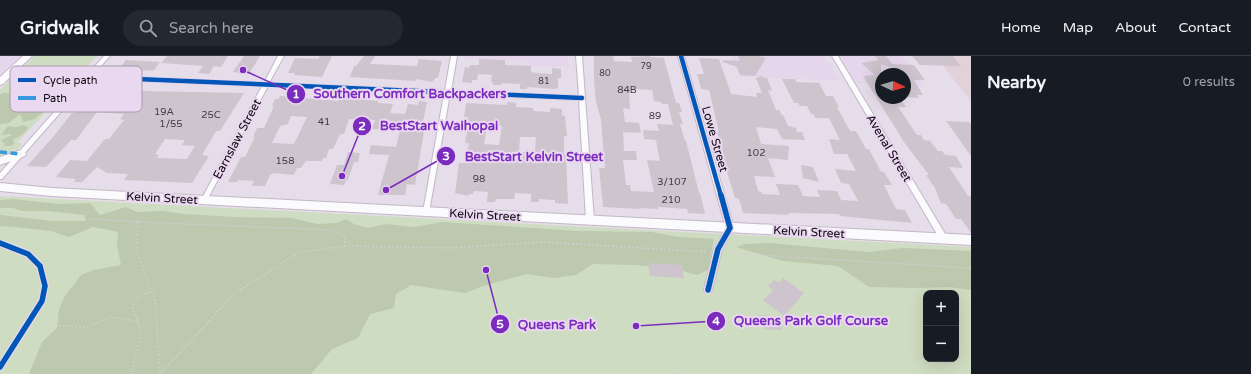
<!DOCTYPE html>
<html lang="en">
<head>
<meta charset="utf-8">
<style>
  body { margin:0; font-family:"Varela Round",sans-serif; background:#242831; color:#f1f3f6 }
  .controls { position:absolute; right:12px; bottom:12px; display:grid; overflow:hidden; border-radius:8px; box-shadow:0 4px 16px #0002 }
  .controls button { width:36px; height:36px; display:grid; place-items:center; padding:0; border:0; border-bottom:1px solid #363941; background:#171b24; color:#f1f3f6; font:20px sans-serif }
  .compass { position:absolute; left:875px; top:12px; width:36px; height:36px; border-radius:50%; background:#171b24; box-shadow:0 4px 16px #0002; rotate:94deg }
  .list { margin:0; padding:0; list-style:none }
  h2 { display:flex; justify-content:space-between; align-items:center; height:52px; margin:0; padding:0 16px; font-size:17px }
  h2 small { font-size:13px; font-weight:400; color:#9ea1a6 }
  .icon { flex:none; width:22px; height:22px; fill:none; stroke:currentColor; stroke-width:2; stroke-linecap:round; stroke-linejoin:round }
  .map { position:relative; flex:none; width:971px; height:318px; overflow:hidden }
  header { display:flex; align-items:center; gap:24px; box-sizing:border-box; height:56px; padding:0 20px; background:#171b24; border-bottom:1px solid #363941 }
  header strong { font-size:19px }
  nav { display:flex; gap:22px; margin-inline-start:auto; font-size:14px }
  .search { width:280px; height:36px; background:#242831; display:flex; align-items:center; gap:10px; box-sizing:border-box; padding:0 14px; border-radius:22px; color:#9ea1a6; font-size:15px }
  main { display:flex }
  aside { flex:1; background:#171b24 }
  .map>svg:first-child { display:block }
  .built { fill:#e5d6ec }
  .education { fill:#e3d1da }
  .green { fill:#cedcc1; fill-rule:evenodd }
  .forest { fill:#bcc9af }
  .building { fill:#cdc4cd; fill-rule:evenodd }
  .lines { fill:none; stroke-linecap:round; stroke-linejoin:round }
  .lane-casing { stroke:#c1b9c4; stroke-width:6 }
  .street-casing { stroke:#c1b9c4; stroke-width:2 }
  .secondary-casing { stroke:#c1b9c4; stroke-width:2 }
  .path { stroke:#d4d1d5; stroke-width:1.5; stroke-dasharray:1.5 2.5; stroke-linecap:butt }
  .lane { stroke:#fbfafc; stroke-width:4 }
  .street { fill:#fbfafc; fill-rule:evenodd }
  .secondary { fill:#fbfafc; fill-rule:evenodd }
  .quiet { stroke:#3a99de; stroke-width:3.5; stroke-dasharray:7 3.5; stroke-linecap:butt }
  .cycleway-far1-casing { stroke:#e9d8ef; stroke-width:6 }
  .cycleway-casing { stroke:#e9d8ef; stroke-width:8 }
  .cycleway-far1 { stroke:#0057b8; stroke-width:4.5 }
  .cycleway { stroke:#0057b8; stroke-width:5.5 }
  .labels { text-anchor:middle; stroke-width:4; stroke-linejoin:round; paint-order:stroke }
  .far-number-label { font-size:9px; fill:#423b43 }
  .number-label { font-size:10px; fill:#423b43 }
  .street-label { font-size:12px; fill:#0f0911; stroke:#e9d8ef }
  .key { fill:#e9d8ef; stroke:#a89aac; stroke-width:1 }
  .key-label { font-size:11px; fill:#0f0911 }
  .leader { fill:none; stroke:#7b2cbf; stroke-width:1.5 }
  .callout-dot { fill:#7b2cbf; stroke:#e9d8ef; stroke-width:1.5 }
  .mark-label { font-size:12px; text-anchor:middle; font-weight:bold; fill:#fff }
  .callout-label { font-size:13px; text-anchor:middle; font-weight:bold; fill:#7b2cbf; stroke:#e9d8ef; stroke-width:4; stroke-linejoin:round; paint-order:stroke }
</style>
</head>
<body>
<header>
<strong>Gridwalk</strong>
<div class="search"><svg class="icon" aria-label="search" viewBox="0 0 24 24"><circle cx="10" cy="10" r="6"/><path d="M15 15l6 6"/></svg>Search here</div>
<nav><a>Home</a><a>Map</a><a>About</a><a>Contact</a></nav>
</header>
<main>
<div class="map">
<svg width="971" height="318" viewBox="0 0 971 318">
  <rect width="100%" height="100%" fill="#e6ddea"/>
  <path class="built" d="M0 0H22L0 21Z
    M467 0H568L569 11 526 10V5L466 2Z
    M732 0H824L839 24 740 21Z
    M839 0H903L925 30 905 29V18H881V28L856 27Z"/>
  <path class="education" d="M935 0H971V45Z"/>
  <path class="green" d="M35 0H97L18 86 22 88 17 94H13L10 97 0 100V34Z
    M0 140 971 191V318H0ZM926 237H956V303H926Z"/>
  <path class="forest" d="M3 37 16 38 10 44 14 47C17 46 21 44 24 43 29 42 45 46 49 50L41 55 42 57 34 63 23 66 20 58 9 67 0 68V39Z
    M23 69 28 71C26 77 19 81 13 83L14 88 11 90H3L5 88 1 84 12 79 9 78 1 79 8 70 16 71Z
    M13 143 58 148 90 147 100 159 126 151 137 156 163 155 184 158 234 161 292 162 317 168 337 167 346 163 354 168 368 172 386 168 414 171 443 166 577 175 652 176 679 181 714 183 708 214 697 219 676 213 635 209 593 208 576 219 554 222 526 218 483 230 465 237 411 229 396 238 394 252 370 258 358 282 332 293 311 318H29L42 286 57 272 59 253 65 240 81 219 93 214 121 209 117 189 118 176 93 171 69 181 51 175 5 170 0 171V159L53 165H86L84 159 48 155H22L13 152H0V144Z
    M769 187 869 196 903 192 971 195V234L950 231 913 232 869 231 838 210 783 205 736 191 746 188Z"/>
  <path class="building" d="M167 0H228L221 11 214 10 209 18 198 17 203 10 161 7Z
    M244 0H260L249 18 233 16Z
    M320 0H332L322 21 294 19 295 17H288L295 2 318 3Z
    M364 0H375L370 8 417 10 419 3 442 5 438 22H436L432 26 416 23V25L350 21 354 10H356Z
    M594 0H613L614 5 632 6 631 1 650 0V1L664 2 676 47H679L682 56H679L683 68H680L685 85H686L699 137H700L705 158 688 157 687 153 658 151V153L639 152 640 153 603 151 599 112H605L601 64 596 46 594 24ZM632 33 652 34 654 45 661 46 662 48H668L673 69 657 68 659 75 643 74 644 83 656 84 660 105 647 104 654 136 631 135 630 129H626L623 104H637L636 95H624L623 76 641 77 639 67 625 66 623 52 630 53 629 37H631L630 34Z
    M738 0H758L766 2 755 20 740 19 737 11 723 6V4L740 5Z
    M875 0H886L892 8 914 9 925 24H914L923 39H917L919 42 907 41 905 38V16L881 8V42L901 44 906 51H898L917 79H921L924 84 930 85 938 95H942L945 99 956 100 963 112 949 111 968 140H971V177L961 163H956L946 148 941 147 935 132 926 119H929L904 86 863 20 875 19 861 7 878 4Z
    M912 0H953L961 10 920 9Z
    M699 2 719 3 731 38 757 41 756 37H762L756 22 762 20 763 22H767L772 35 768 34 776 54H780L781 59H783L788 70 796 72 797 76H802L805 84 782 83 777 73 756 71 761 88 789 90 788 104 768 102 775 121 754 120 758 135 761 136 762 138 780 139 776 128 798 129 803 140 820 141 817 134 837 135 841 144 858 145 849 128 841 127 835 113 856 115 847 98H834L829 83 840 84 829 62H815L814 58H811L807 50H800L798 47H794L782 23H795L796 26 819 27 826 40H833L839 51H837L850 75H856L866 93H869L881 116H884L892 129H884L896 153 905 154 912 167 840 160 839 158 788 157 789 159 743 157 739 143 735 142 722 100 720 91H722L717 76H719L709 34 701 33 697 18H704Z
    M479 3 505 4V9L531 10V16L537 17 552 18V12L561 13V22H558V32L555 33 527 31V33H520V28L503 27 500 29H493V26H491L492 19 478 18 477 24H472V27L462 26 465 11 469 12 470 9H479Z
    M126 4 160 6 154 14 136 15 119 13Z
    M99 31H110L97 47 131 49 142 35 244 37 220 75H216L202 99 209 100 192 127 124 124 128 118 107 117 97 111 82 126H74L76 123 56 121 70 104 87 105 105 83H109L124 64 120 63 124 58 97 56 76 84H71L46 111 27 110 53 81 72 57H77ZM165 83 185 84 182 89 195 90 187 103 157 102 159 99 155 98Z
    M280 40 338 45 339 41 378 45V47L393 48 390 57 405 58 408 48 418 49 419 45 427 46 422 70H425L415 129 407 128 405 139H378L389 99 369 98 371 89 396 91 400 75 372 73 375 64 349 63 344 78H340L333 93H329L326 102H323L322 105H306L301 112H297L294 119 273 117 270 119 265 130H252L254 125 238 124 237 126H228L241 101H245L255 81H253L257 72H264L274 50H272L275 43H279ZM291 60 307 61 294 88 272 87 280 70 288 68Z
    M507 46 516 47V51L533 52V55L550 56V52L562 53V59L565 60 567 80H564V98H566V102L568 148 555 147V144L539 143V146H531V138L515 137 514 143H496L495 146H487L488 136 474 135 473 138H469L468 140 455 137 459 107H466L469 87H465L468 71V61H464L466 47 507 49ZM487 69 502 70 499 89 484 88ZM520 81H536L535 96H519Z
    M946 65 969 66 971 68V100Z
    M348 96 360 97 358 106H354L348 124H346L344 129 330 128 337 109H344Z
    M801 109 813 111 819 126 803 122Z
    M648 207 682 209 684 222 650 220Z
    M783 222 804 237 784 260 763 244 773 234 768 230 774 224 779 227Z
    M760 259 784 261 780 266 782 274 764 273Z"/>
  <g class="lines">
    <g class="lane-casing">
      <path id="lane" d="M0 187 28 198 40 210 45 230 42 245 0 311"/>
    </g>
    <g class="street-casing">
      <path id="street" d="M104 0H110L93 19 264 27 278 0H284L269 27 445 34 451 0H457L451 35 579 40 576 0H582L594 164 592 166H588L586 164 579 44 450 38 429 156 428 158H424L423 156 444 38 268 30 206 146 204 147 201 144 262 30 90 23 2 123H0V117Z
        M678 0H684L734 172 722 193 712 234 711 236 708 237 705 236 704 234 714 193 726 172Z
        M832 0H838L947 181 948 183 947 185H941Z"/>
    </g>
    <g class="secondary-casing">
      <path id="secondary" d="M23 0H32L3 28 0 29V21Z
        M21 94 25 96 26 98 25 100 0 109V101Z
        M0 127 52 132 971 179V189L52 140 0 135Z"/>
    </g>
    <path class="path" d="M260 22 265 13
      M0 157 138 166 332 174 345 180V190
      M138 166 137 196 155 245 160 318
      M16 186 30 180 44 177 58 179 70 188 75 207 76 218 44 270
      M726 197 971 212
      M35 269 88 271 110 261 138 265
      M0 271 6 268 18 270
      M0 296 12 279
      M131 318 141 279 138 265 132 251 138 242 151 234
      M160 318 235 237 300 196 345 190 450 192 541 186 708 196
      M676 318 689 257 703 240"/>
    <use href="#lane" class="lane"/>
    <use href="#street" class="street"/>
    <use href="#secondary" class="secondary"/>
    <path class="quiet" d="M0 96 21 98"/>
    <g class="cycleway-far1-casing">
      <path id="cycleway-far1" d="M681 0 721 140
        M89 21 582 42"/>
    </g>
    <g class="cycleway-casing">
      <path id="cycleway" d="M0 187 28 198 40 210 45 230 42 245 0 311
        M708 234 718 193 730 172 721 139"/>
    </g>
    <use href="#cycleway-far1" class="cycleway-far1"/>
    <use href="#cycleway" class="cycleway"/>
  </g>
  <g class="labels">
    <g class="far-number-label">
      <text x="646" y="13">79</text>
      <text x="605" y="20">80</text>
      <text x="544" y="28">81</text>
    </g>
    <g class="number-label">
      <text x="627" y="37">84B</text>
      <text x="164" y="59">19A</text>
      <text x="211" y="62">25C</text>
      <text x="655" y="63">89</text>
      <text x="324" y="69">41</text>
      <text x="171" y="71">1/55</text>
      <text x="756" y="100">102</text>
      <text x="285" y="108">158</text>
      <text x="479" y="126">98</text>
      <text x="672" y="129">3/107</text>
      <text x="671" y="147">210</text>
    </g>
    <g class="street-label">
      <text transform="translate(237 83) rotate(-62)" y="4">Earnslaw Street</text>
      <text transform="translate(715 83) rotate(74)" y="4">Lowe Street</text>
      <text transform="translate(889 92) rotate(59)" y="4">Avenal Street</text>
      <text transform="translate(162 142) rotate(3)" y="4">Kelvin Street</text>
      <text transform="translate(485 159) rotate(3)" y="4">Kelvin Street</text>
      <text transform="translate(809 176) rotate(3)" y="4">Kelvin Street</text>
    </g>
  </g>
  <rect x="10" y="10" width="132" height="46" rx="6" class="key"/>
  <rect x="18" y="22" width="18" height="4" fill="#0057b8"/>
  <rect x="18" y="40" width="18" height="4" fill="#3a99de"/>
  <g class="key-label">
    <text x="43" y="28">Cycle path</text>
    <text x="43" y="46">Path</text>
  </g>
  <path class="leader" d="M243 14L296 38M342 120L362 70M386 134L446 100M636 270L716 265M486 214L500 268"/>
  <g class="callout-dot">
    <circle cx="243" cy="14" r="4"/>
    <circle cx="342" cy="120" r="4"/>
    <circle cx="386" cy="134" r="4"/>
    <circle cx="636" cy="270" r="4"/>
    <circle cx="486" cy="214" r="4"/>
    <circle cx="296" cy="38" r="10"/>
    <circle cx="362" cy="70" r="10"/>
    <circle cx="446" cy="100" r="10"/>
    <circle cx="716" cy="265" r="10"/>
    <circle cx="500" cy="268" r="10"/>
  </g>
  <g class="mark-label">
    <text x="296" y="42">1</text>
    <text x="362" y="74">2</text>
    <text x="446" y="104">3</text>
    <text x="716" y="269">4</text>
    <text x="500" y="272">5</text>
  </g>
  <g class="callout-label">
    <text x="410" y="42">Southern Comfort Backpackers</text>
    <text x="439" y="74">BestStart Waihopai</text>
    <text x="534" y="105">BestStart Kelvin Street</text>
    <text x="811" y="269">Queens Park Golf Course</text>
    <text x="557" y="273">Queens Park</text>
  </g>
</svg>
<div class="controls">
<button>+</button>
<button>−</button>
</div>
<svg class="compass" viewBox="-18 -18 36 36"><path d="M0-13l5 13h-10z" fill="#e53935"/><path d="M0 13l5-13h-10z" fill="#9ea1a6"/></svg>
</div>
<aside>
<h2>Nearby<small>0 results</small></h2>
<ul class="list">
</ul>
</aside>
</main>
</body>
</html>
